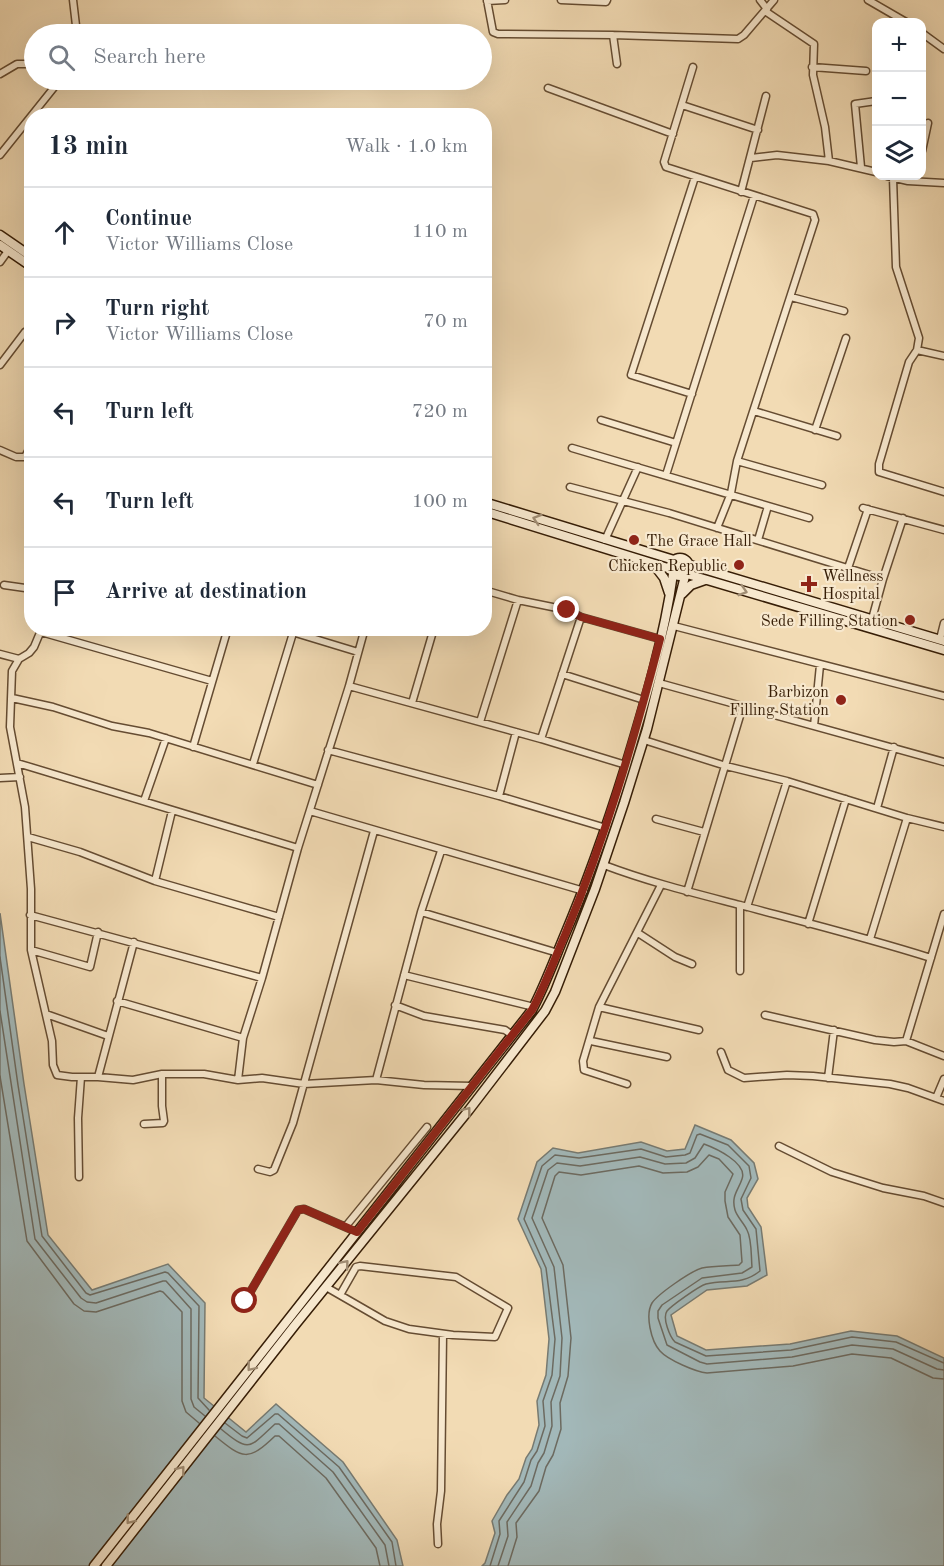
<!DOCTYPE html>
<html lang="en">
<head>
<meta charset="utf-8">
<style>
  body { margin:0; font-family:"Old Standard TT",serif; background:#f6f6f7; color:#1f2937 }
  .controls { position:absolute; right:18px; top:18px; display:grid; overflow:hidden; border-radius:12px; box-shadow:0 6px 24px #0002 }
  .controls button { width:54px; height:54px; display:grid; place-items:center; padding:0; border:0; border-bottom:2px solid #e0e1e3; background:#fff; color:#1f2937; font:30px sans-serif }
  .stop { position:absolute; width:18px; height:18px; margin:-14px; border:4px solid #8f2418; border-radius:50%; background:#fff }
  .stop.end { background:#8f2418; border-color:#fff; box-shadow:0 2px 6px #0008 }
  .list { margin:0; padding:0; list-style:none }
  h2 { display:flex; justify-content:space-between; align-items:center; height:78px; margin:0; padding:0 24px; font-size:26px }
  h2 small { font-size:20px; font-weight:400; color:#747a83 }
  .list li { display:grid; grid-template-columns:39px 1fr auto; gap:18px; align-items:center; box-sizing:border-box; height:90px; padding:0 24px; border-top:2px solid #e0e1e3 }
  .list b { display:block; font-size:22px; white-space:nowrap }
  .list p { margin:0; font-size:20px; white-space:nowrap; color:#747a83 }
  .list em { font-size:20px; font-style:normal; color:#747a83 }
  .icon { flex:none; width:33px; height:33px; fill:none; stroke:currentColor; stroke-width:2; stroke-linecap:round; stroke-linejoin:round }
  .map { position:relative; flex:none; width:944px; height:1566px; overflow:hidden }
  .search { position:absolute; background:#fff; box-shadow:0 6px 24px #0002; left:24px; top:24px; width:468px; height:66px; display:flex; align-items:center; gap:15px; box-sizing:border-box; padding:0 21px; border-radius:33px; color:#747a83; font-size:22px }
  .panel { position:absolute; background:#fff; box-shadow:0 6px 24px #0002; left:24px; top:108px; width:468px; height:528px; border-radius:24px }
  .map>svg:first-child { display:block }
  .water { fill:#a2b8b9; stroke:#777a71; stroke-width:1.5 }
  .lines { fill:none; stroke-linecap:round; stroke-linejoin:round }
  .shore { stroke:#6c6a60; stroke-width:1.5 }
  .minor-casing { stroke:#654c32; stroke-width:9 }
  .secondary-casing { stroke:#361d06; stroke-width:11 }
  .minor { stroke:#f7e8ce; stroke-width:6 }
  .secondary { stroke:#f7e8ce; stroke-width:8 }
  .oneway { stroke:#a08d74 }
  .route { stroke:#8f2418; stroke-width:8 }
  .poi-dot { fill:#8f2418; stroke:#f7e8ce; stroke-width:2 }
  .labels { text-anchor:middle; stroke-width:4.5; stroke-linejoin:round; paint-order:stroke }
  .poi-label { font-size:16px; fill:#361d06; stroke:#f7e8ce; text-anchor:end }
</style>
</head>
<body>
<div class="map">
<svg width="944" height="1566" viewBox="0 0 944 1566">
  <rect width="100%" height="100%" fill="#f2dbb4"/>
  <filter id="stains"><feTurbulence type="fractalNoise" baseFrequency=".00333" numOctaves="4"/><feColorMatrix values="0 0 0 0 .2 0 0 0 0 .09 0 0 0 0 .02 0 0 0 .5 -.17"/></filter>
  <radialGradient id="worn" r=".72"><stop offset=".6" stop-color="#630" stop-opacity="0"/><stop offset="1" stop-color="#630" stop-opacity=".3"/></radialGradient>
  <path class="water" d="M0 913 24 1084 48 1235 92 1290 168 1264 205 1303 204 1398 246 1432 276 1404 343 1462 397 1540 403 1566H0Z
    M695 1125 731 1140 754 1163 758 1179 747 1198 748 1207 761 1227 767 1275 747 1286 707 1290 671 1315 677 1336 706 1350 790 1344 851 1331 897 1336 944 1358V1566H482L485 1563 495 1533 492 1521 507 1495 519 1479 526 1458 532 1449 539 1425 537 1401 546 1375 549 1339 541 1269 518 1219 537 1162 553 1148 578 1153 641 1142 667 1151 685 1149Z"/>
  <g class="lines">
    <path class="shore" d="M0 957 18 1085 42 1236 86 1293 90 1295 165 1272 168 1273 199 1306 198 1398 209 1410
      M0 1011 35 1239 81 1298 87 1302 96 1303 163 1281H166L191 1309V1399L194 1407 205 1416
      M0 1076 27 1241 74 1304 84 1311 96 1312 160 1291 163 1292 182 1312V1401L186 1412 199 1423
      M225 1423 242 1436 247 1438 275 1414H278L339 1467 392 1542 396 1566
      M221 1429C250 1453 249 1448 275 1424H279L333 1472 385 1545 389 1566
      M215 1436C243 1459 248 1462 275 1436H279L326 1478 376 1548 380 1566
      M490 1566 500 1534 499 1521 524 1482 531 1460 537 1451 545 1426 543 1401 552 1375 555 1339 546 1268 524 1219 542 1166 555 1155 579 1158 641 1149 666 1157 685 1155 690 1153 697 1135 700 1134 728 1145 749 1166 751 1178 741 1199 743 1210 756 1229 760 1271C741 1286 727 1279 706 1284 699 1286 671 1306 667 1311 662 1318 670 1337 675 1342L706 1356 791 1350 852 1337 896 1342 944 1363
      M498 1566 508 1536 507 1522 531 1486 538 1463 544 1453 552 1426 551 1402 560 1376 562 1338 554 1267 532 1218 548 1170 557 1163 580 1166 640 1157 665 1164 686 1163 695 1158 704 1144C715 1148 748 1163 742 1179 738 1191 731 1196 735 1210 737 1217 744 1223 747 1230 752 1239 751 1256 752 1267L742 1273 702 1278 662 1305 658 1311V1318L667 1345 700 1362 707 1364 792 1357 852 1345 893 1349 937 1369 944 1370
      M508 1566 517 1537 516 1523 539 1491 546 1467 553 1455 561 1429 560 1403 568 1376 571 1338 563 1265 542 1218 555 1176 559 1172 581 1175 639 1166 663 1173 687 1172 698 1167 709 1155 719 1159 733 1174 725 1192V1201L728 1217 740 1235 742 1262 739 1265C727 1266 714 1266 702 1268 691 1271 658 1294 652 1303 645 1315 651 1341 660 1351 668 1360 696 1372 707 1373L793 1366 852 1354 891 1358 933 1378 944 1379"/>
    <g class="minor-casing">
      <path id="minor" d="M73 0 77 34
        M487 0 493 32 498 34 613 35 738 39 744 35 774 0
        M561 0 606 2 607 0
        M760 0 767 9
        M868 0 906 22
        M487 1 505 0
        M765 11 814 44 813 75 825 127 829 161 876 172
        M922 33 944 49
        M613 35 617 64
        M693 67 664 162 666 167 813 214 815 220 737 461 731 493 717 528
        M812 67 866 71
        M0 74 17 64H30L34 63
        M548 88 673 134
        M682 105 758 130
        M922 151 928 123
        M0 155 60 80
        M751 158 777 155 829 161
        M861 167 855 104 876 101
        M887 176 908 181 944 183
        M893 178 896 267 919 338 917 350 909 362 879 464V472L944 492
        M741 192 766 96
        M0 262 8 251
        M791 297 844 311
        M917 350 944 356
        M0 365 25 332 32 328
        M692 394 631 375 695 177
        M754 411 837 436
        M601 420 676 443
        M815 430 846 338
        M572 448 809 518
        M0 450 16 457H32
        M25 457 32 444
        M737 461 822 485
        M666 475 754 196
        M570 487 669 513 883 579
        M863 508 944 530
        M32 522 29 528 32 531
        M605 540 638 467
        M758 540 768 506
        M848 568 868 509
        M4 585 32 589
        M484 590 518 600 567 610 581 617 660 639
        M872 619 883 579 903 518
        M674 626 944 696
        M42 628 34 647 29 653 19 659 12 671 10 727 25 807 31 889V950L52 1041 53 1065 57 1075 72 1077H98L133 1080 162 1074H204L238 1080 262 1078 304 1084 376 1080 424 1085 472 1086
        M279 628 358 652
        M41 632 212 681
        M940 639 944 623
        M0 654 19 659
        M562 674 644 700
        M659 683 944 762
        M349 686 541 739 626 765
        M12 698 53 707 112 726 149 733 318 785
        M412 703 434 628
        M480 722 518 600
        M814 726 820 665
        M541 739 581 617
        M644 740 726 766 787 781 907 818 944 827
        M193 747 228 628
        M328 750 499 796 606 828
        M17 763 298 848
        M253 764 293 633
        M0 778 20 777
        M499 796 516 732
        M144 801 166 738
        M877 808 894 747
        M310 811 584 891
        M656 819 704 832
        M28 837 80 852 155 881 279 917
        M604 865C649 882 694 893 740 905 804 922 868 938 931 958
        M155 881 172 811
        M661 885 599 1007 699 1030
        M687 892 743 706
        M740 905V971
        M747 907 787 781
        M421 912 558 953
        M30 915 262 978
        M808 924 846 799
        M638 933 675 957 692 964
        M870 939 907 818
        M31 950 90 967 98 932
        M404 975 534 1007
        M117 1001 243 1038
        M395 1005 424 1016 505 1030 512 1035
        M599 1007 583 1061 584 1070 627 1084
        M46 1014 108 1036
        M765 1015 875 1040 894 1042 906 1041 944 914
        M591 1041 667 1057
        M906 1041 944 1056
        M721 1052 728 1070 744 1078 787 1075 813 1076 890 1084 908 1088 944 1101
        M98 1077 134 942
        M828 1078 834 1030
        M238 1080 243 1038 262 978 298 848 349 686 365 628
        M376 1080 421 912 441 851
        M936 1098 944 1079
        M144 1124 163 1123 164 1121 162 1106V1074
        M779 1146 832 1172 883 1188 924 1196 944 1203
        M258 1169 270 1172 274 1170 293 1123 374 831
        M79 1177 78 1118 81 1077
        M346 1226 427 1127
        M326 1287 385 1321 409 1329 453 1335 495 1337 508 1308 456 1277 360 1266 356 1267 340 1295
        M245 1301 298 1210 304 1209 357 1232
        M438 1544 437 1524 441 1491 443 1334"/>
    </g>
    <g class="secondary-casing">
      <path id="secondary" d="M0 235 32 257
        M0 245 32 267
        M484 502 674 560
        M484 511 671 569
        M671 567a9 9 0 1 1 18 0a9 9 0 1 1-18 0Z
        M654 565 664 578 669 593
        M690 565 944 641
        M687 574 944 650
        M682 594 691 585 705 580
        M94 1566 532 1010C544 987 553 963 563 939 587 883 607 826 625 768 644 705 664 640 673 574
        M106 1566 295 1325 469 1110 545 1011 555 992 595 889 624 803 647 729 685 576"/>
    </g>
    <use href="#minor" class="minor"/>
    <use href="#secondary" class="secondary"/>
  </g>
  <defs><path id="oneway-chevron" d="M-2-3.5L2.5 0L-2 3.5" fill="none" stroke-width="1.6" stroke-linecap="round" stroke-linejoin="round" transform="scale(1.5)"/></defs>
  <g class="oneway">
    <use href="#oneway-chevron" transform="translate(537 519) rotate(-162)"/>
    <use href="#oneway-chevron" transform="translate(743 591) rotate(17)"/>
    <use href="#oneway-chevron" transform="translate(467 1111) rotate(-52)"/>
    <use href="#oneway-chevron" transform="translate(345 1264) rotate(-50)"/>
    <use href="#oneway-chevron" transform="translate(251 1367) rotate(128)"/>
    <use href="#oneway-chevron" transform="translate(181 1470) rotate(-52)"/>
    <use href="#oneway-chevron" transform="translate(130 1520) rotate(128)"/>
  </g>
  <g class="lines">
    <path class="route" d="M245 1301 298 1210 304 1209 357 1232 532 1010C545 986 554 960 565 935 605 839 634 740 660 639L581 617 567 610"/>
  </g>
  <g class="poi-dot">
    <circle cx="634" cy="540" r="6"/>
    <circle cx="739" cy="565" r="6"/>
    <path d="M806 575h6v6h6v6h-6v6h-6v-6h-6v-6h6z"/>
    <circle cx="910" cy="620" r="6"/>
    <circle cx="841" cy="700" r="6"/>
  </g>
  <g class="labels">
    <g class="poi-label">
      <text x="646" y="546" text-anchor="start">The Grace Hall</text>
      <text x="727" y="571">Chicken Republic</text>
      <text x="822" y="581" text-anchor="start">Wellness<tspan x="822" dy="18">Hospital</tspan></text>
      <text x="898" y="626">Sede Filling Station</text>
      <text x="829" y="697">Barbizon<tspan x="829" dy="18">Filling Station</tspan></text>
    </g>
  </g>
  <rect width="100%" height="100%" filter="url(#stains)"/>
  <rect width="100%" height="100%" fill="url(#worn)"/>
</svg>
<div class="controls">
<button>+</button>
<button>−</button>
<button><svg class="icon" aria-label="layers" viewBox="0 0 24 24"><path d="M12 4l9 5-9 5-9-5zM3 14l9 5 9-5"/></svg></button>
</div>
<div class="stop" style="left:245px;top:1301px"></div>
<div class="stop end" style="left:567px;top:610px"></div>
<div class="search"><svg class="icon" aria-label="search" viewBox="0 0 24 24"><circle cx="10" cy="10" r="6"/><path d="M15 15l6 6"/></svg>Search here</div>
<section class="panel">
<h2>13 min<small>Walk · 1.0 km</small></h2>
<ul class="list">
<li><svg class="icon" aria-label="ahead" viewBox="0 0 24 24"><path d="M12 20V5M6 11l6-6 6 6"/></svg><div><b>Continue</b><p>Victor Williams Close</p></div><em>110 m</em></li>
<li><svg class="icon" aria-label="right" viewBox="0 0 24 24"><path d="M7 20v-9h11M14 6l5 5-5 5"/></svg><div><b>Turn right</b><p>Victor Williams Close</p></div><em>70 m</em></li>
<li><svg class="icon" aria-label="left" viewBox="0 0 24 24"><path d="M17 20v-9H6M10 6l-5 5 5 5"/></svg><div><b>Turn left</b></div><em>720 m</em></li>
<li><svg class="icon" aria-label="left" viewBox="0 0 24 24"><path d="M17 20v-9H6M10 6l-5 5 5 5"/></svg><div><b>Turn left</b></div><em>100 m</em></li>
<li><svg class="icon" aria-label="arrive" viewBox="0 0 24 24"><path d="M6 21V4h12l-3 4 3 4H6"/></svg><div><b>Arrive at destination</b></div></li>
</ul>
</section>
</div>
</body>
</html>
